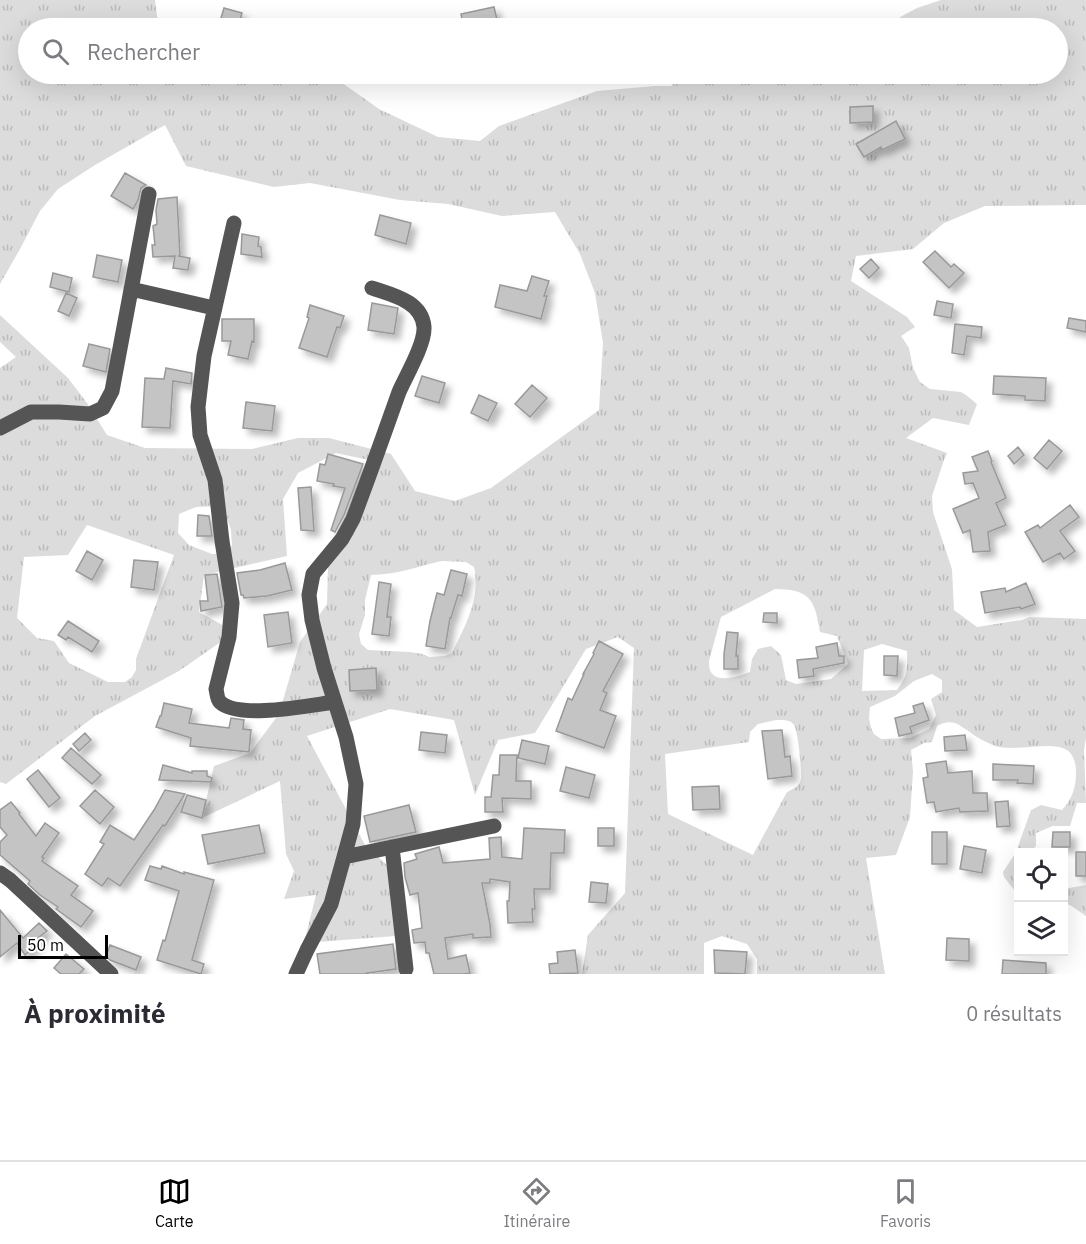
<!DOCTYPE html>
<html lang="fr">
<head>
<meta charset="utf-8">
<style>
  body { margin:0; font-family:"IBM Plex Sans",sans-serif; background:#f7f7f7; color:#2b2b33 }
  .controls { position:absolute; right:18px; bottom:18px; display:grid; overflow:hidden; border-radius:0px; box-shadow:0 6px 24px #0002 }
  .controls button { width:54px; height:54px; display:grid; place-items:center; padding:0; border:0; border-bottom:2px solid #e1e1e2; background:#fff; color:#2b2b33; font:30px sans-serif }
  .scale { position:absolute; left:18px; bottom:15px; width:90px; box-sizing:border-box; padding-left:6px; border:3px solid #000; border-top:0; font-size:16px; line-height:21px; white-space:nowrap; color:#000; -webkit-text-stroke:4px #fff; paint-order:stroke }
  .list { margin:0; padding:0; list-style:none }
  h2 { display:flex; justify-content:space-between; align-items:center; height:78px; margin:0; padding:0 24px; font-size:26px }
  h2 small { font-size:20px; font-weight:400; color:#7c7c81 }
  .icon { flex:none; width:33px; height:33px; fill:none; stroke:currentColor; stroke-width:2; stroke-linecap:round; stroke-linejoin:round }
  .map { position:relative; flex:none; width:1086px; height:974px; overflow:hidden }
  .search { position:absolute; background:#fff; box-shadow:0 6px 24px #0002; left:18px; right:18px; top:18px; height:66px; display:flex; align-items:center; gap:15px; box-sizing:border-box; padding:0 21px; border-radius:33px; color:#7c7c81; font-size:22px }
  .sheet { height:186px; background:#fff }
  nav { display:flex; justify-content:space-around; align-items:center; box-sizing:border-box; height:84px; border-top:2px solid #e1e1e2; background:#fff; font-size:16px; color:#7c7c81 }
  nav a { display:grid; justify-items:center; gap:3px }
  nav .on { color:#000 }
  .map>svg:first-child { display:block }
  .grass { fill:url(#grass-tufts); fill-rule:evenodd }
  .building { fill:#c4c4c4; stroke:#999; stroke-width:1.5; filter:url(#shadow) }
  .lines { fill:none; stroke-linecap:round; stroke-linejoin:round }
  .minor { stroke:#555; stroke-width:15 }
</style>
</head>
<body>
<div class="map">
<svg width="1086" height="974" viewBox="0 0 1086 974">
  <defs>
    <pattern id="grass-tufts" width="24" height="20" patternUnits="userSpaceOnUse" patternTransform="scale(1.5)"><rect width="24" height="20" fill="#dcdcdc"/><path d="M3 7l-1-3M5 7V3M7 7l1-3M15 17l-1-3M17 17v-4M19 17l1-3" fill="none" stroke="#bbb"/></pattern>
    <filter id="shadow"><feDropShadow dx="5.5" dy="5.5" stdDeviation="3" flood-color="#0004"/></filter>
  </defs>
  <rect width="100%" height="100%" fill="#fff"/>
  <path class="grass" d="M0 0H155L158 24 175 28H28V74H335L338 80 379 109 438 137 480 141 499 126 597 91 655 86H671L677 80 690 83 724 82 744 74H815L816 83 828 76V74H1058V28H885L902 16 917 8 941 0H1086V205L985 206 944 223 913 249 856 256 851 281 907 317 915 327 901 336 909 348 913 368 920 382 930 389 961 392 966 395 977 404 969 425 933 418 906 438 947 453 944 460 932 496 933 512 952 569 954 610 977 627 1022 620 1030 617 1086 619V738L1084 750 1086 803H1077L1070 826H1053L1036 833V846L1031 852H1018V895L1004 877 1003 872 1016 852 1031 810 1041 805 1062 810C1072 800 1076 787 1076 773 1076 764 1074 753 1065 749 1049 741 1016 752 995 746 985 742 976 737 967 730 963 728 959 724 955 723 949 721 942 723 937 726L932 742 924 743 911 750 913 772 910 817 896 855 866 858 885 974H757V959L747 944 722 936 704 943V974H582L588 935 625 893 634 648 618 637 586 649 535 733 498 740 475 795 454 720 390 709 307 736 365 845 389 867 396 936 304 943 316 895 284 899 294 871 286 854 280 781 202 818 214 766 250 753 279 714 300 642 327 604 328 565 369 460 336 453 298 473 283 499 287 556 204 575 199 612 235 632 179 671 95 716 6 784 0 782V368L16 357 0 342V315L68 378 87 403 107 435 145 448 252 449 298 438H329L391 454 415 491 455 501 491 488 599 410 603 343 595 293 580 254 555 212 502 216 448 204 400 200 310 183 274 187 186 166 165 125 95 165 58 189 40 211 20 249 0 284ZM223 506 231 530 232 546 219 554H212L189 545 178 533 179 514 196 507ZM87 525 174 555 136 659V670L132 677 125 682H108L69 663 54 641 37 638 17 618 24 557 68 555ZM442 561 466 562 474 567C481 598 465 626 452 653L445 656 429 657 422 654 410 652 368 650 361 644 359 634 365 615V600L371 575C396 575 418 566 442 561ZM775 589C810 589 815 600 820 632L837 636 848 664 831 679 796 684 786 680 781 655 771 646 758 649 752 659 750 672C735 678 707 686 709 661L721 617ZM882 644 907 651C907 660 908 669 905 677 903 682 899 686 897 690L862 691 864 650ZM932 674 942 680V692L931 699 936 715 929 729 910 738 881 739 874 734 871 728 869 718 870 707 895 696 914 681ZM776 720C783 720 790 719 794 725 798 730 802 773 801 779 799 787 793 789 787 792L753 855 668 814 665 754 749 742 750 732 758 724Z
    M1086 885V916L1070 905 1064 904V889Z"/>
  <path class="building" d="M494 7 498 24 477 28H464L461 14Z
    M224 8 242 13 238 28H218Z
    M873 106V122L850 123V107Z
    M896 121 905 139 882 150 881 147 864 157 856 144Z
    M125 173 146 185 141 188 138 200 133 209 111 196Z
    M177 197 180 256H178L190 258 188 270 173 268 175 256 153 257 152 245H155L153 226 157 224 156 210 158 199Z
    M380 215 411 223 406 244 375 235Z
    M242 234 259 237 258 246 261 247 262 257 241 254Z
    M935 251 951 267 954 264 964 273 949 288 923 262Z
    M97 255 122 260 118 282 93 277Z
    M871 259 879 268 869 278 860 269Z
    M53 273 72 278 69 292 50 287Z
    M532 276 549 281 544 296H547L541 319 495 307 500 285 527 291Z
    M66 293 77 298 69 316 58 311Z
    M937 301 953 304 951 318 934 315Z
    M372 303 398 308 394 334 368 330Z
    M310 305 344 316 340 328 337 327 327 357 299 348 309 318 307 317Z
    M1069 318 1086 321V332L1067 328Z
    M222 319H254V342L252 341 248 359 228 355 231 341H222Z
    M955 324 982 327 981 338 967 336 964 355 952 353Z
    M89 344 110 349 106 372 83 366Z
    M166 368 192 373 191 384 173 381 170 428 142 427 145 378 164 379Z
    M422 376 445 383 439 403 415 396Z
    M994 376 1046 378 1045 401 1025 400V396L993 394Z
    M532 385 547 398 530 417 515 404Z
    M479 395 497 403 488 421 471 413Z
    M246 402 275 406 272 431 243 428Z
    M1049 440 1062 451 1047 469 1034 458Z
    M1018 447 1024 455 1014 464 1008 456Z
    M988 451 992 461 991 462 1006 498 996 503 1006 525 988 532 990 551 973 552 970 530 963 533 953 509 979 498 973 483 965 484 963 473 978 471 972 457Z
    M328 454 363 464 344 515 335 532 331 530 345 488 333 486 334 484 317 481 320 464 325 465Z
    M311 487 314 531 301 530 298 488Z
    M1070 505 1079 517 1060 531 1075 551 1064 559 1060 553 1043 562 1025 532 1038 525 1040 528Z
    M198 515 209 516 212 536H197Z
    M87 551 103 560 92 580 76 571Z
    M134 560 158 562 154 590 131 587Z
    M285 563 292 590 267 596 244 598 243 595H241L237 573 260 570Z
    M451 570 467 574 462 596 458 595 451 618H450L445 649 426 646 430 621 437 593 444 595Z
    M217 574 222 607 201 611 200 601H208L205 575Z
    M379 582 391 584 387 617H391L389 636 372 634Z
    M1026 583 1035 604 1021 609 1020 607 985 613 981 592 1005 588 1006 592Z
    M288 612 292 643 268 647 264 615Z
    M764 613H777V623L763 622Z
    M68 621 99 641 92 652 68 637 66 640 58 635Z
    M727 632 738 633 736 656H738V669H724V654Z
    M599 641 623 654 603 691 607 693 600 710 616 716 604 748 556 731 568 698 572 700 584 674H583L594 654 593 653Z
    M837 643 839 656H844V663L813 669 814 676 799 678 797 660 818 658 816 647Z
    M884 656H898L897 676 884 675Z
    M376 668 377 690 350 691 349 670Z
    M164 703 192 709 189 723 229 728 231 718 244 720 243 729 251 730 249 752 190 746 191 738 156 727 160 716H161Z
    M923 703 929 720 910 727 912 733 899 736 895 718 915 713 913 706Z
    M782 730 785 757 790 756 792 776 768 779 762 731Z
    M421 732 447 735 445 753 419 750Z
    M85 733 91 740 79 751 73 744Z
    M965 735 967 750 945 751 944 737Z
    M522 740 549 746 545 764 518 758Z
    M71 748 101 775 92 784 62 758Z
    M500 755H517L516 781H531V799L502 798 503 812H485V797H491L493 775H499Z
    M946 761 948 773 972 771 973 793H987L988 811 960 812 959 808 936 812 934 802 927 803 923 778 928 777 926 764Z
    M993 764 1034 766 1033 784 1017 783 1018 780H993Z
    M163 765 192 773V771H207V776L212 778 211 782 159 780Z
    M566 767 595 775 589 798 560 791Z
    M38 770 60 798 49 807 27 779Z
    M719 786 720 809 693 810 692 787Z
    M95 790 114 807 100 824 80 806Z
    M165 790 185 794 165 826 163 825 120 886 108 878 102 886 85 874 104 844 100 842 110 825 134 840 154 810Z
    M187 795 206 800 202 818 181 812Z
    M1008 801 1010 826 997 827 995 802Z
    M11 802 20 813 19 814 36 836 45 823 59 833 42 857 44 858 42 861 78 886 71 895 93 911 81 927 56 909 58 907 40 895 28 884 30 881 0 855V842L7 835 0 827V810Z
    M409 805 416 832 370 842 364 816Z
    M259 825 265 853 208 864 202 835Z
    M524 828 565 830 564 853H551L550 889H534L535 909H532L533 922 508 923 507 901H509L510 882 490 879V883H482L490 924 491 937 473 938V934L445 938 448 959 466 955 470 973 463 974H434L429 953H426L425 942 414 943 412 930 422 928 418 893 410 895 405 877 404 863 417 859 415 854 439 847 443 863 490 859 489 838 501 837 502 857 522 859Z
    M598 828H614V846H598Z
    M932 832H947V864H932Z
    M1053 832H1070V847H1052Z
    M964 846 986 850 982 873 960 869Z
    M1076 852H1086V876H1076Z
    M150 866 161 869 162 866 184 874V872L214 880 192 960 204 964 201 974 157 960 163 940 165 941 179 891 145 880Z
    M591 882 608 884 606 903 589 902Z
    M0 910 23 938 39 923 47 931 38 938 40 941 25 955 17 943 0 957Z
    M947 938 969 939V961L946 960Z
    M393 944 396 969 367 973 368 974H320L317 954Z
    M110 945 141 957 136 970 110 960 106 956Z
    M575 950 578 973 550 974 549 964 558 963 557 952Z
    M714 950 747 952 745 974 715 973Z
    M66 954 84 969 79 974H61L54 968Z
    M1003 960 1046 963V974H1002Z"/>
  <g class="lines">
    <path class="minor" d="M234 223 204 356 198 407 200 435 215 480 222 541 232 603 229 637 216 689C217 693 217 699 220 702 238 720 311 705 335 702
      M131 289 214 308
      M0 428 31 412H59L90 414 103 408 112 391 149 194
      M392 847 406 969
      M344 857 353 824 356 784 346 737 324 668 312 620 309 595 313 574 342 539 353 519C369 477 384 434 399 392 406 376 425 344 424 327 422 301 392 295 372 288
      M0 873 10 880 111 974
      M296 974 307 950 331 904 344 857 494 826"/>
  </g>
</svg>
<div class="controls">
<button><svg class="icon" aria-label="locate" viewBox="0 0 24 24"><circle cx="12" cy="12" r="6"/><path d="M12 2v4M12 18v4M2 12h4M18 12h4"/></svg></button>
<button><svg class="icon" aria-label="layers" viewBox="0 0 24 24"><path d="M12 4l9 5-9 5-9-5zM3 14l9 5 9-5"/></svg></button>
</div>
<div class="scale">50 m</div>
<div class="search"><svg class="icon" aria-label="search" viewBox="0 0 24 24"><circle cx="10" cy="10" r="6"/><path d="M15 15l6 6"/></svg>Rechercher</div>
</div>
<section class="sheet">
<h2>À proximité<small>0 résultats</small></h2>
<ul class="list">
</ul>
</section>
<nav>
<a class="on"><svg class="icon" aria-label="map" viewBox="0 0 24 24"><path d="M3 6l6-2 6 2 6-2v14l-6 2-6-2-6 2zM9 4v14M15 6v14"/></svg>Carte</a>
<a><svg class="icon" aria-label="directions" viewBox="0 0 24 24"><path d="M12 3l9 9-9 9-9-9zM9 14v-3h6M13 9l2 2-2 2"/></svg>Itinéraire</a>
<a><svg class="icon" aria-label="saved" viewBox="0 0 24 24"><path d="M7 4h10v16l-5-4-5 4z"/></svg>Favoris</a>
</nav>
</body>
</html>
